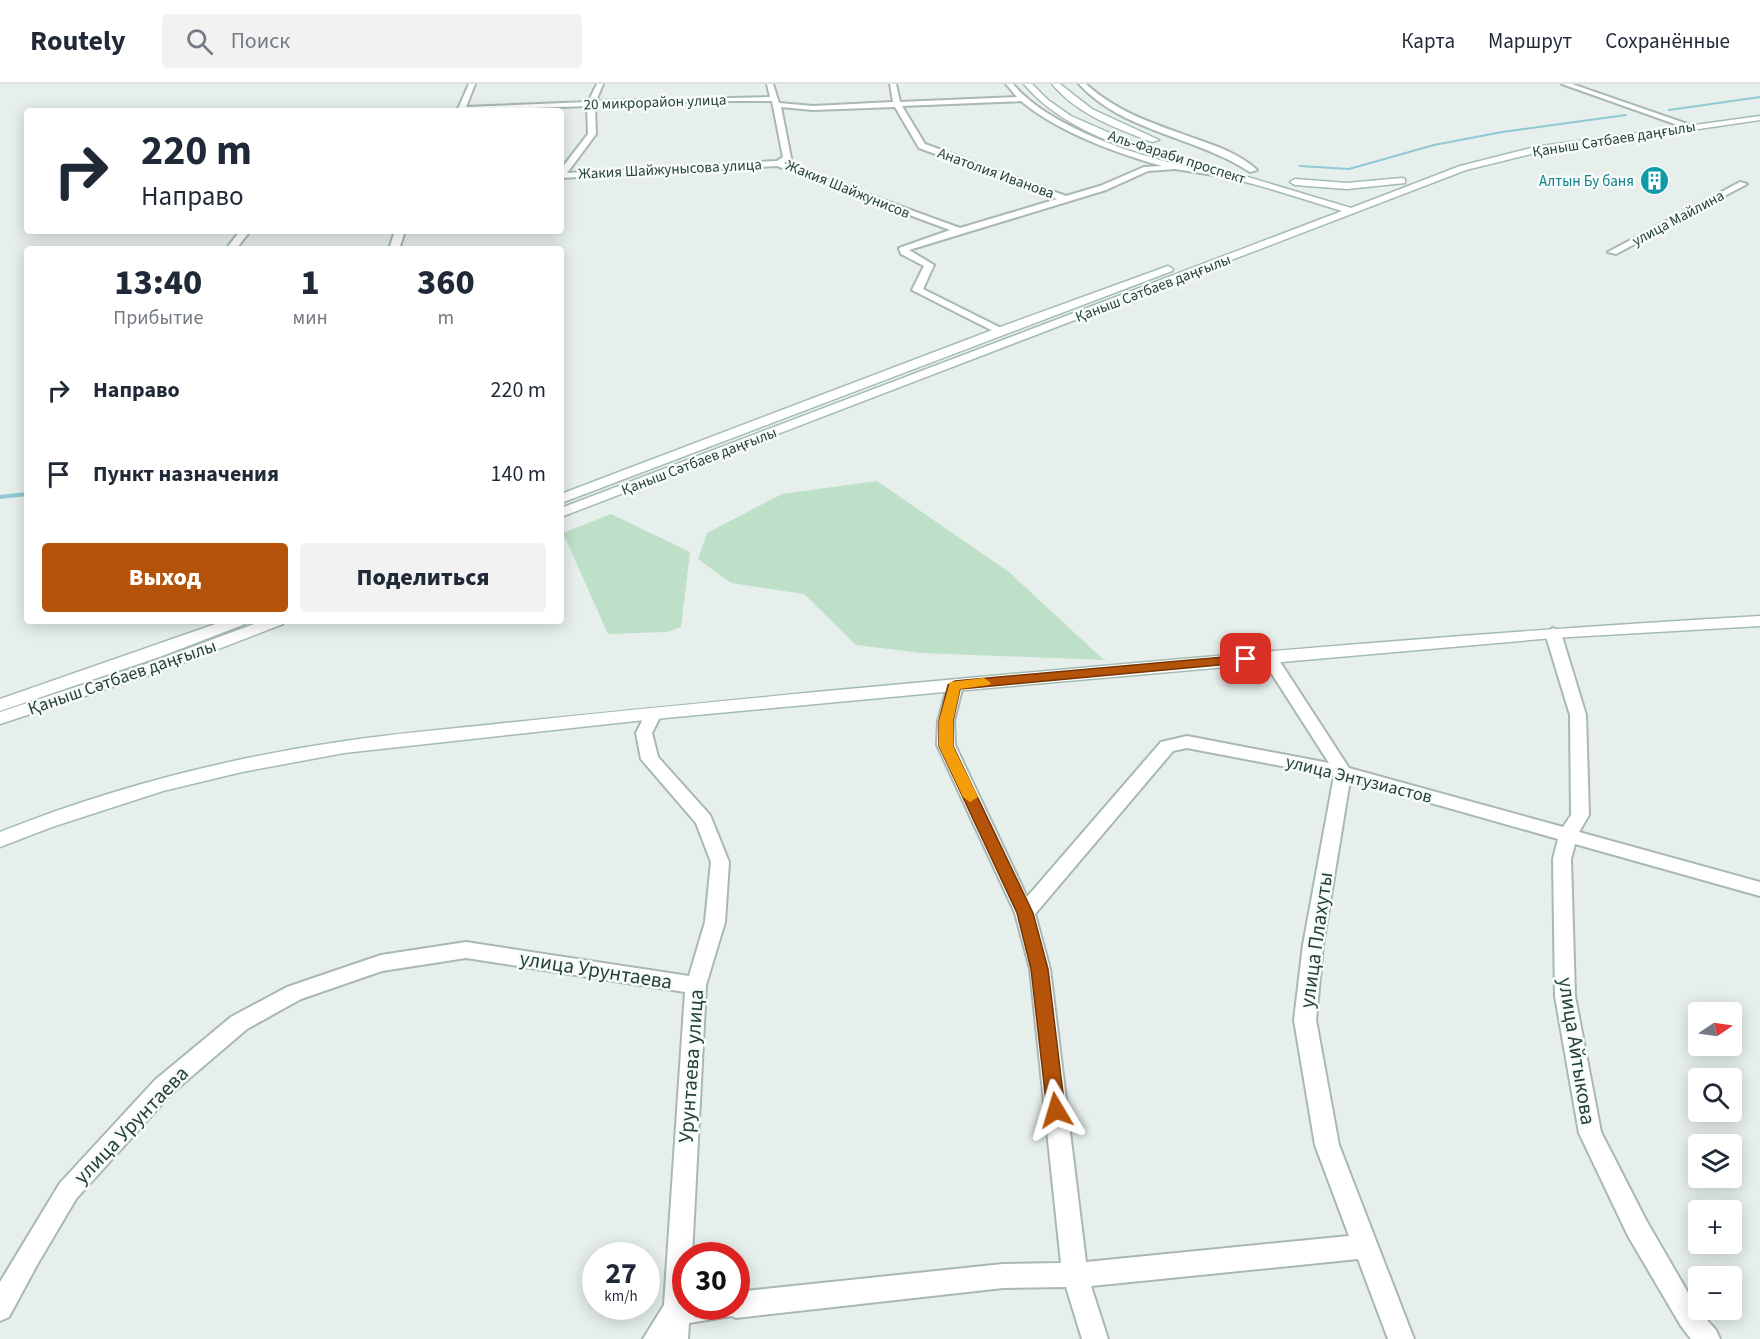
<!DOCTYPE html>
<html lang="ru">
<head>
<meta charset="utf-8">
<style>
	body { margin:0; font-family:"Source Sans 3",sans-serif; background:#f2f2f3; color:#1f2937; height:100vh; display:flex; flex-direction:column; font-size:22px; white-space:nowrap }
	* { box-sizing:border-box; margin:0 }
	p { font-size:20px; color:#747a83 }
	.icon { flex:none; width:33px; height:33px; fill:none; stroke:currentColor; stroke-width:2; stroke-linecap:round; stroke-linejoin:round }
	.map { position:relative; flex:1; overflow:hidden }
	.side { position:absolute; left:24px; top:162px; width:540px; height:378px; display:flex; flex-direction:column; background:#fff; border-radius:6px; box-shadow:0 3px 15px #0003 }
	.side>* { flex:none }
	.guide { position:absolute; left:24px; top:24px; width:540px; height:126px; border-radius:6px; box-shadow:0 3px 15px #0003; background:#fff; color:#1f2937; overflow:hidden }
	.needle { width:39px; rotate:77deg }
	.buttons { position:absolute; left:1688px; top:918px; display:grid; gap:12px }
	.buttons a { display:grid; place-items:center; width:54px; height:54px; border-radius:6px; background:#fff; box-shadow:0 3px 15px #0003; font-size:30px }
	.speed { position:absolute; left:582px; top:1158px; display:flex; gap:12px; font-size:30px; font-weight:700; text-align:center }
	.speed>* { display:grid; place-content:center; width:78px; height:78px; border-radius:50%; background:#fff; box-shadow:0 3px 15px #0003; line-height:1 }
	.speed small { font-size:15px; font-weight:400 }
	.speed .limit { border:9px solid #d22; background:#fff; color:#111 }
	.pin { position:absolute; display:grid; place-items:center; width:51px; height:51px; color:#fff; margin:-26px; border-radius:12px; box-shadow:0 3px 9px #0006 }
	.me { position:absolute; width:66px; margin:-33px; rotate:353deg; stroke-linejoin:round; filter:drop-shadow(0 0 4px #0008) }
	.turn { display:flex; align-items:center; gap:21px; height:126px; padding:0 18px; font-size:27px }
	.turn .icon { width:78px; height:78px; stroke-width:2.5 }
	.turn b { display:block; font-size:42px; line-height:51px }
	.eta { display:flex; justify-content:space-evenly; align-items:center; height:102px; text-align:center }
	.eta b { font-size:36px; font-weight:800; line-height:42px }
	.cta { display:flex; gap:12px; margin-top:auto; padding:12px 18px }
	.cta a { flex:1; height:69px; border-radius:6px; background:#b45309; color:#fff; font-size:24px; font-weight:800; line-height:69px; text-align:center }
	.cta a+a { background:#f2f2f3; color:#1f2937 }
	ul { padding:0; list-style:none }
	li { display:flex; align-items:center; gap:18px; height:84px; padding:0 18px }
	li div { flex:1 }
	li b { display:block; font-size:22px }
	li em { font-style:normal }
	header { display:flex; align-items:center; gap:36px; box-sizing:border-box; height:84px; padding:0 30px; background:#fff; border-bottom:2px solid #e0e1e3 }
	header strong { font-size:28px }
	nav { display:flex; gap:33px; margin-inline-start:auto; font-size:21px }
	.search { width:420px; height:54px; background:#f2f2f3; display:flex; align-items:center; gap:15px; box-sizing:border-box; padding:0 21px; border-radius:6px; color:#747a83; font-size:22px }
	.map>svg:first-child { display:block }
</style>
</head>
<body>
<header>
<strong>Routely</strong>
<div class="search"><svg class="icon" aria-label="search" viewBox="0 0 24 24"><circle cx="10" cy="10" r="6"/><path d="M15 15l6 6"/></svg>Поиск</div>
<nav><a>Карта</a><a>Маршрут</a><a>Сохранённые</a></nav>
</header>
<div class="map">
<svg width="1760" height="1255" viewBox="0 0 1760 1255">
	<rect width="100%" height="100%" fill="#e6efeb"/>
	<!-- green -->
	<g fill="#bfe0c8">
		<path d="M877 397 1009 488 1104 576 922 569 856 561 804 510 731 499 698 475 707 449 782 410Z"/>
		<path d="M611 430 690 468 681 543 667 548 608 550 563 449Z"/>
	</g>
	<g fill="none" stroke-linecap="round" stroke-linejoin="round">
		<!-- stream-far1 -->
		<g stroke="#8ec9d4" stroke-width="2">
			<path d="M1669 26 1760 13"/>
			<path d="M1300 82 1349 85 1434 61 1502 48 1626 31"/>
		</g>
		<!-- stream -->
		<path stroke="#8ec9d4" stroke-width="4" d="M0 413 27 410"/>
		<defs>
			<g id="street">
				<path d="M469 0H475L466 23 588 18 597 0H603L596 17 770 13 767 0H773L779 19 813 22 893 18 890 0H896L900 18 1017 13 1006 0H1013C1047 42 1138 73 1190 83 1204 86 1233 86 1244 93L1240 95 1175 85 1148 87 1106 106 909 166 934 181 923 205 1003 245 1004 247 999 250 912 206 924 182 901 170 899 164 950 146 777 82 561 94V85L588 50 587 22 457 27ZM709 17H772L783 73 777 77 567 89 596 50 595 22ZM1021 17C1058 48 1116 69 1162 82L1144 83 1100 102 1066 112 925 60 902 22ZM781 23 813 26 895 23 919 64 1057 115 960 144 787 81 784 79 791 74Z"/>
				<path d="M1079 0H1086C1119 30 1158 41 1199 56 1219 63 1241 71 1257 86L1250 88C1197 53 1121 47 1079 0Z"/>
				<path d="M1562 0H1572L1696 43 1689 45Z"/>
				<path d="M1740 98 1747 100 1616 170 1608 168Z"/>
				<path d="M240 147H250L236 165H226Z"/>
				<path d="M395 147H405L399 165H389Z"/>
				<path d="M1553 544 1561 549 1586 631 1589 731 1579 748 1760 798V812L1575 760 1571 775 1575 912 1601 1048 1646 1136 1698 1226 1716 1246 1720 1255H1691L1681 1242 1628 1152 1579 1049 1555 912 1553 775 1558 755 1350 696 1323 861 1316 936 1339 1061 1414 1255H1388L1358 1175 1091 1202 1108 1255H1082L1066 1203 1003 1204 736 1234 732 1232 689 1239 688 1255H643L664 1221 685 908 466 874 382 887 301 915 247 945 171 1010 76 1115 37 1181 9 1233 0 1237V1198L60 1099 155 996 231 933 287 903 381 871 466 858 689 892 705 838 711 778 696 739 641 675 636 649 648 625H660L662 629 652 649 658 673 710 731 729 778 725 838 706 901 692 1172H686V1222H736V1208L1003 1180 1061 1179 1030 885 1015 829 937 661 938 637 949 597H961L963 601 954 637 955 661 1027 813 1161 658 1187 652 1329 679 1261 573 1269 568 1275 570 1349 684 1563 743 1571 731 1570 631 1545 549ZM1187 664 1334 692 1303 861 1294 936 1315 1061 1349 1152 1086 1178 1050 885 1035 830 1173 667Z"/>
			</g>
			<g id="secondary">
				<path d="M1024 0H1032L1048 16 1071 32 1128 57 1351 124 1460 82 1535 63 1760 32V36L1535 69 1466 86 561 433V424L1342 127C1311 118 1280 107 1249 99 1176 78 1075 61 1024 0Z"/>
				<path d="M1052 0H1060L1092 25 1159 56 1152 58C1116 44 1078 31 1052 0Z"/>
				<path d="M1402 94 1405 95V99L1347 105 1295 101 1290 98 1295 95 1347 99Z"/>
				<path d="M1168 182 1173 185 1172 187 561 419V410L995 245Z"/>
				<path d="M1760 532V542L1553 554 955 607 654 635 344 669 242 688 163 707 52 743 0 763V748C110 704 227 674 345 657 398 649 451 645 505 639 608 628 712 618 816 608 1130 579 1445 550 1760 532Z"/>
				<path d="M224 537H247L245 540 162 572 0 627V615Z"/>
				<path d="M262 537H285L283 540 164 586 0 640V628L152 578Z"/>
			</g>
		</defs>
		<!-- street casing -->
		<use href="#street" stroke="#a8b8b2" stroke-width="4"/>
		<!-- secondary casing -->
		<use href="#secondary" stroke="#a4bbb3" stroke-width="3"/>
		<!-- street -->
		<use href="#street" fill="#fff" fill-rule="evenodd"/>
		<!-- secondary -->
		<use href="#secondary" fill="#fff" fill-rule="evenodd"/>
	</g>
	<!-- route -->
	<path fill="#b45309" stroke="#753606" stroke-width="1.5" d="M1246 571 1253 575 1251 578 960 605 953 637V662L1033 829 1048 885 1065 1026 1063 1032 1056 1034 1050 1032 1047 1026 1031 885 1017 829 939 662V637L948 601 955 597Z"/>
	<!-- slow -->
	<path fill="#f59e0b" d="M984 594 991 599 989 601 960 605 953 637V662L978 713 970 718 963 713 939 662V637L950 598Z"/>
	<!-- icons -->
	<defs>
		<symbol id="building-disc" viewBox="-11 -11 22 22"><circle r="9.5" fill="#0f9aa8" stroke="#f7fbf9"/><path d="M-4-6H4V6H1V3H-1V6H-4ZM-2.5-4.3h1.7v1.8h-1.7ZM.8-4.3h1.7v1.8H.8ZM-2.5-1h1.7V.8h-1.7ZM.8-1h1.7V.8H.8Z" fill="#fff"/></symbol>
	</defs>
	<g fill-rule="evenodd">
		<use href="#building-disc" x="1638" y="80" width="33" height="33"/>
	</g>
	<g text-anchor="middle" stroke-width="5" stroke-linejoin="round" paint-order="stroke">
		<!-- far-street labels -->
		<g font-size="15" fill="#24423a" stroke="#f7fbf9">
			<text transform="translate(655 18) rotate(-2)" y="5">20 микрорайон улица</text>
			<text transform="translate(1614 55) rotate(-9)" y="5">Қаныш Сәтбаев даңғылы</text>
			<text transform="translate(1177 73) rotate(18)" y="5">Аль-Фараби проспект</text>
			<text transform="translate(670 85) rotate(-3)" y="5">Жакия Шайжунысова улица</text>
			<text transform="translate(996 89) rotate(20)" y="5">Анатолия Иванова</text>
			<text transform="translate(848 105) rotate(22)" y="5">Жакия Шайжунисов</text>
			<text transform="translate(1678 134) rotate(-28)" y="5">улица Майлина</text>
			<text transform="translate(1153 204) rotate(-21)" y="5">Қаныш Сәтбаев даңғылы</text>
			<text transform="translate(699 377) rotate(-21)" y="5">Қаныш Сәтбаев даңғылы</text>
		</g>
		<!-- far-culture labels -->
		<g font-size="15" fill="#0d838f" stroke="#f7fbf9" text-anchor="end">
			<text x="1634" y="102">Алтын Бу баня</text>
		</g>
		<!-- street labels -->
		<g font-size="18" fill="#24423a" stroke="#f7fbf9">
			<text transform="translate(122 593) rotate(-19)" y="6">Қаныш Сәтбаев даңғылы</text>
			<text transform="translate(1359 695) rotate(14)" y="6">улица Энтузиастов</text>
		</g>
		<!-- near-street labels -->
		<g font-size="21" fill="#24423a" stroke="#f7fbf9">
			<text transform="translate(1316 856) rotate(-82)" y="7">улица Плахуты</text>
			<text transform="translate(596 886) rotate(9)" y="7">улица Урунтаева</text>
			<text transform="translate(1577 967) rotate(81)" y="7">улица Айтыкова</text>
			<text transform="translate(691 982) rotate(-86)" y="7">Урунтаева улица</text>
			<text transform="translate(131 1041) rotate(-46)" y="7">улица Урунтаева</text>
		</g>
	</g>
</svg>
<div class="buttons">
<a><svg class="needle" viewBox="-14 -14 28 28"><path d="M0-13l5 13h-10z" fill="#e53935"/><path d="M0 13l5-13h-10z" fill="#747a83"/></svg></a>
<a><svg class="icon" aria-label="search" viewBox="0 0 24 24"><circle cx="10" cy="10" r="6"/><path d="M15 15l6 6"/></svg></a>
<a><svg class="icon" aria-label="layers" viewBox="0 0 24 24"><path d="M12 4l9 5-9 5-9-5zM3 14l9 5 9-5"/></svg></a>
<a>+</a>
<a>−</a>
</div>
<div class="speed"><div>27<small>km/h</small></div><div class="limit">30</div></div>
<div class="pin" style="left:1246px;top:575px;background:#d93025"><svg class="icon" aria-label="arrive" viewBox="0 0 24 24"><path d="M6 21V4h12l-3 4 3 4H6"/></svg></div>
<svg class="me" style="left:1056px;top:1026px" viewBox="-20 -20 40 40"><path d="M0-17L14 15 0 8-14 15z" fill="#b45309" stroke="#fff" stroke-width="4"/></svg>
<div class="guide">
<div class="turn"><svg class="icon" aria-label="right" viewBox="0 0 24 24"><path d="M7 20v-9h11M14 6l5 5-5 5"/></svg><div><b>220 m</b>Направо</div></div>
</div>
<section class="side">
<div class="eta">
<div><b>13:40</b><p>Прибытие</p></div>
<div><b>1</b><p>мин</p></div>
<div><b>360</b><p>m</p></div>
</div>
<ul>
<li><svg class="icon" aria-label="right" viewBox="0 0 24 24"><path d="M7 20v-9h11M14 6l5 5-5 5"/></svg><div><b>Направо</b></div><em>220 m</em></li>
<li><svg class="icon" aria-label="arrive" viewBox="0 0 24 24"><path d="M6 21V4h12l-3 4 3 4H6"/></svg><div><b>Пункт назначения</b></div><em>140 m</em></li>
</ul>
<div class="cta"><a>Выход</a><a>Поделиться</a></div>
</section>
</div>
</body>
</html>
